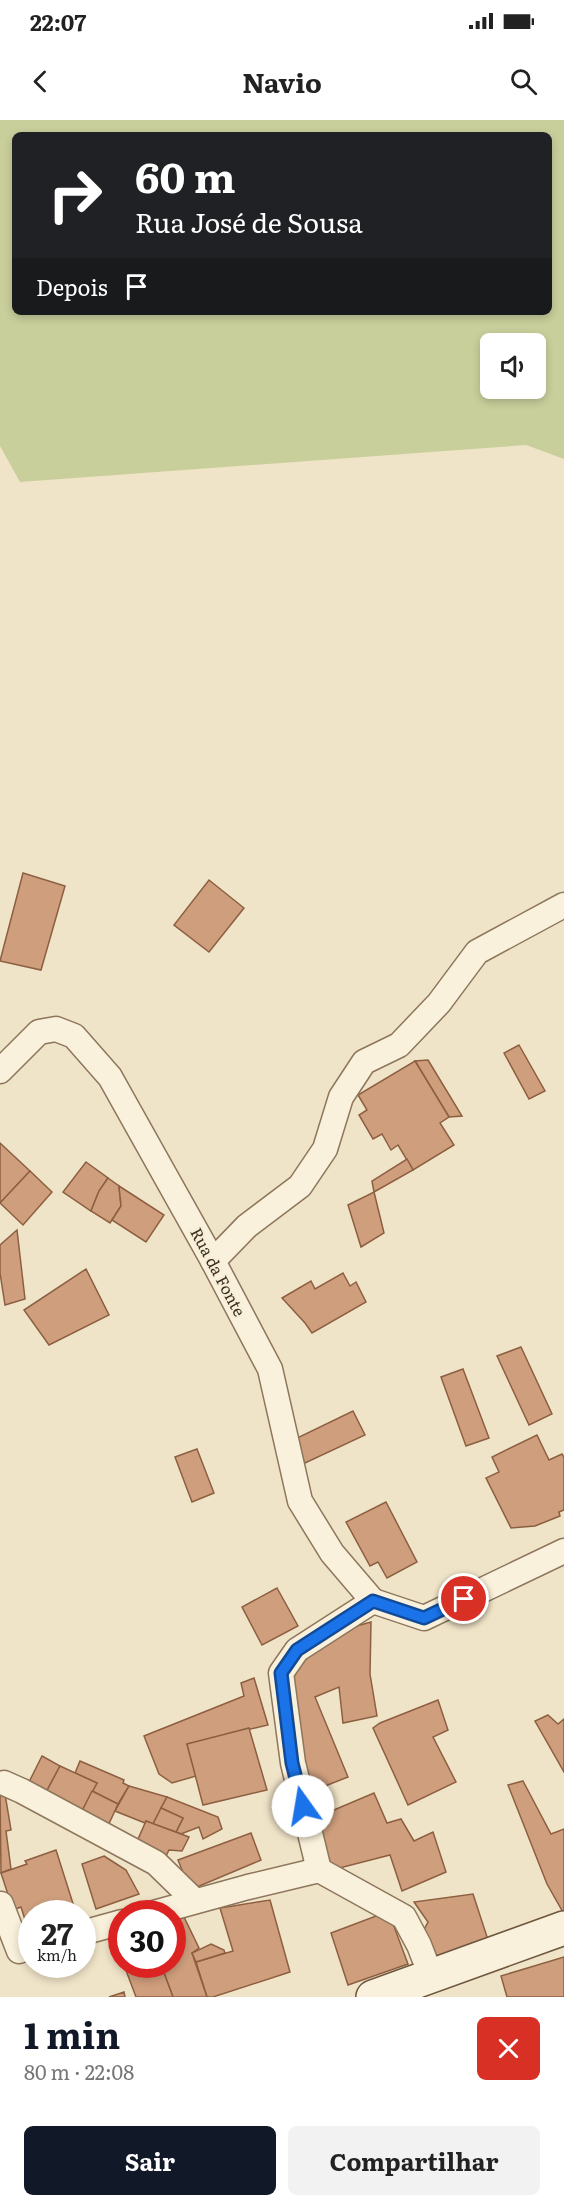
<!DOCTYPE html>
<html lang="pt">
<head>
<meta charset="utf-8">
<style>
	body { margin:0; font-family:Literata,serif; background:#f2f2f2; color:#222; height:100vh; display:flex; flex-direction:column; font-size:22px; white-space:nowrap }
	* { box-sizing:border-box; margin:0 }
	p { font-size:20px; color:#767676 }
	.icon { flex:none; width:33px; height:33px; fill:none; stroke:currentColor; stroke-width:2; stroke-linecap:round; stroke-linejoin:round }
	.map { position:relative; height:1877px; overflow:hidden }
	.sheet { display:flex; flex-direction:column; background:#fff; flex:1 }
	.sheet>* { flex:none }
	.guide { position:absolute; left:12px; top:12px; width:540px; height:183px; border-radius:9px; box-shadow:0 3px 9px #0003; background:#202124; color:#fff; overflow:hidden }
	.controls { position:absolute; left:480px; top:213px; display:grid; gap:12px }
	.controls a { display:grid; place-items:center; width:66px; height:66px; border-radius:9px; background:#fff; box-shadow:0 3px 9px #0003; font-size:30px }
	.speed { position:absolute; left:18px; top:1780px; display:flex; gap:12px; font-size:30px; font-weight:700; text-align:center }
	.speed>* { display:grid; place-content:center; width:78px; height:78px; border-radius:50%; background:#fff; box-shadow:0 3px 9px #0003; line-height:1 }
	.speed small { font-size:15px; font-weight:400 }
	.speed .limit { border:9px solid #d22; background:#fff; color:#111 }
	.pin { position:absolute; display:grid; place-items:center; width:51px; height:51px; color:#fff; margin:-26px; border:3px solid #fff; border-radius:50%; box-shadow:0 2px 6px #0007 }
	.me { position:absolute; width:66px; margin:-33px; rotate:347deg; stroke-linejoin:round; filter:drop-shadow(0 0 4px #0008) }
	.turn { display:flex; align-items:center; gap:21px; height:126px; padding:0 24px; font-size:27px }
	.turn .icon { width:78px; height:78px; stroke-width:2.5 }
	.turn b { display:block; font-size:42px; line-height:51px }
	.then { display:flex; align-items:center; height:57px; padding:0 24px; background:#0003; gap:12px; font-size:22px }
	.round { display:grid; place-items:center; flex:none; width:63px; height:63px; border-radius:9px; background:#f2f2f2 }
	.summary { display:flex; align-items:center; justify-content:space-between; height:102px; padding:0 24px }
	h1 { font-size:36px; font-weight:700; line-height:45px; color:#111827 }
	.primary-button { display:flex; gap:12px; margin-top:auto; padding:12px 24px }
	.primary-button a { flex:1; height:69px; border-radius:9px; background:#111827; color:#fff; font-size:24px; font-weight:700; line-height:69px; text-align:center }
	.primary-button a+a { background:#f2f2f2; color:#222 }
	.status { display:flex; justify-content:space-between; align-items:center; height:42px; padding:0 30px; background:#fff; direction:ltr }
	.status svg { height:16px; fill:currentColor }
	header { display:flex; justify-content:space-between; align-items:center; height:78px; padding:0 24px; background:#fff; font-size:27px; font-weight:700 }
	.map>svg:first-child { display:block }
</style>
</head>
<body>
<div class="status"><b>22:07</b><svg viewBox="0 0 49 12"><path d="M0 12V9h3v3zM5 12V6h3v6zM10 12V3h3v9zM15 12V0h3v12zM26 1h20v11H26zM47 4h2v5h-2z"/></svg></div>
<header><svg class="icon" aria-label="back" viewBox="0 0 24 24"><path d="M15 5l-7 7 7 7"/></svg>Navio<svg class="icon" aria-label="search" viewBox="0 0 24 24"><circle cx="10" cy="10" r="6"/><path d="M15 15l6 6"/></svg></header>
<div class="map">
<svg width="564" height="1877" viewBox="0 0 564 1877">
	<rect width="100%" height="100%" fill="#f0e4c8"/>
	<!-- green -->
	<path fill="#c9cf9b" fill-rule="evenodd" d="M0 0H564V339L526 325 20 362 0 326ZM15 15H549V192H15ZM490 224H536V268H490Z"/>
	<!-- building -->
	<g fill="#cf9f7d" stroke="#8d5f41" stroke-width="1.5">
		<path d="M23 753 65 766 41 850 0 841Z"/>
		<path d="M209 760 244 788 209 832 174 805Z"/>
		<path d="M519 925 545 971 529 979 504 933Z"/>
		<path d="M428 940 462 996 449 997 415 941Z"/>
		<path d="M415 941 449 997 440 1003 454 1025 413 1050 398 1025 391 1030 382 1014 373 1019 359 995 367 990 358 975Z"/>
		<path d="M0 1023 30 1051 0 1083Z"/>
		<path d="M407 1039 413 1050 374 1072 372 1061Z"/>
		<path d="M86 1042 108 1058 99 1071 91 1091 63 1072Z"/>
		<path d="M30 1051 52 1072 23 1105 0 1083Z"/>
		<path d="M108 1058 119 1066 121 1086 110 1103 91 1091 99 1071Z"/>
		<path d="M119 1066 164 1095 146 1122 112 1100 121 1086Z"/>
		<path d="M374 1072 384 1113 361 1127 348 1085Z"/>
		<path d="M17 1110 25 1179 5 1185 0 1153V1125Z"/>
		<path d="M86 1149 109 1195 49 1225 24 1190Z"/>
		<path d="M343 1153 350 1166 356 1162 366 1182 312 1213 305 1203 282 1178 311 1161 315 1169Z"/>
		<path d="M521 1227 552 1294 529 1305 497 1236Z"/>
		<path d="M463 1249 489 1318 466 1326 441 1257Z"/>
		<path d="M353 1291 365 1315 305 1343 293 1320Z"/>
		<path d="M537 1315 549 1340 562 1334 564 1337V1390L559 1392 560 1396 535 1406 511 1408 486 1358 499 1352 492 1337Z"/>
		<path d="M197 1329 214 1373 192 1382 175 1337Z"/>
		<path d="M386 1382 417 1442 387 1458 378 1442 370 1446 346 1402Z"/>
		<path d="M277 1468 298 1506 262 1525 242 1487Z"/>
		<path d="M371 1502 370 1554 377 1596 343 1603 339 1567 315 1577 348 1657 315 1670 297 1626 293 1561 300 1537 335 1512Z"/>
		<path d="M254 1558 268 1605 187 1624 196 1656 172 1663 159 1654 144 1616 244 1576 241 1563Z"/>
		<path d="M438 1580 448 1610 433 1617 456 1662 408 1685 373 1608 380 1603Z"/>
		<path d="M548 1595 558 1604 564 1599V1652L535 1601Z"/>
		<path d="M249 1608 267 1670 203 1685 187 1624Z"/>
		<path d="M42 1636 60 1646 43 1678 25 1670Z"/>
		<path d="M80 1641 124 1660 123 1663 129 1666 118 1684 92 1671 97 1663 75 1653Z"/>
		<path d="M60 1646 97 1663 80 1695 43 1678Z"/>
		<path d="M523 1661 551 1714 564 1709V1794L547 1764 508 1665Z"/>
		<path d="M129 1666 167 1677 153 1704 146 1701 145 1703 115 1691Z"/>
		<path d="M92 1671 118 1684 107 1708 80 1695Z"/>
		<path d="M374 1673 387 1703 401 1699 414 1721 433 1712 446 1752 402 1771 390 1735 332 1750 323 1738 315 1698Z"/>
		<path d="M0 1674H5L11 1710 6 1711 11 1749 1 1753Z"/>
		<path d="M167 1677 218 1697 222 1709 203 1719 199 1707 181 1714 176 1712 183 1698 161 1688Z"/>
		<path d="M161 1688 183 1698 176 1712 153 1704Z"/>
		<path d="M146 1701 189 1717 182 1731 169 1730 164 1740 135 1726Z"/>
		<path d="M251 1713 261 1740 190 1770 178 1740Z"/>
		<path d="M56 1730 76 1793 32 1794V1808L28 1809 21 1787 13 1790 1 1753 27 1744 25 1741Z"/>
		<path d="M104 1736 126 1750 139 1774 96 1789 82 1744Z"/>
		<path d="M473 1774 490 1826 442 1843 421 1815 428 1802 414 1782Z"/>
		<path d="M270 1780 290 1852 213 1877H207L196 1842 233 1831 220 1788Z"/>
		<path d="M376 1796 392 1801 408 1844 348 1865 331 1813Z"/>
		<path d="M184 1797 199 1828 192 1833 207 1877H173L161 1845H172V1800Z"/>
		<path d="M122 1815V1838L118 1829 119 1816Z"/>
		<path d="M211 1824 224 1830 225 1833 196 1842 192 1833Z"/>
		<path d="M564 1837V1877H507L501 1856Z"/>
		<path d="M124 1845H161L173 1877H136Z"/>
		<path d="M124 1872 125 1877H109Z"/>
	</g>
	<g fill="none" stroke-linecap="round" stroke-linejoin="round">
		<defs>
			<g id="minor">
				<path d="M0 951 39 912 56 909 74 916 110 957 213 1141 270 1249 300 1381 332 1433 373 1481"/>
				<path d="M213 1141 247 1106 300 1066 325 1029 341 977 364 942 399 925 439 883 477 832 564 785"/>
				<path d="M4 1663 22 1671 156 1743 195 1781"/>
				<path d="M319 1750 293 1643 281 1553 297 1530 373 1481 424 1498 564 1431"/>
				<path d="M1 1784 19 1831"/>
				<path d="M150 1794 248 1767 319 1750 404 1797 419 1825 431 1856"/>
				<path d="M82 1813 122 1802"/>
			</g>
			<path id="secondary" d="M373 1877 564 1808"/>
		</defs>
		<!-- minor casing -->
		<use href="#minor" stroke="#8d765c" stroke-width="27"/>
		<!-- secondary casing -->
		<use href="#secondary" stroke="#6f573f" stroke-width="36"/>
		<!-- minor -->
		<use href="#minor" stroke="#faf1dc" stroke-width="24"/>
		<!-- secondary -->
		<use href="#secondary" stroke="#faf1dc" stroke-width="33"/>
	</g>
	<g fill="none" stroke-linecap="round" stroke-linejoin="round">
		<defs>
			<path id="route" d="M303 1686 292 1643 281 1553 297 1530 373 1481 424 1498 464 1479"/>
		</defs>
		<!-- route casing -->
		<use href="#route" stroke="#114b97" stroke-width="15"/>
		<!-- route -->
		<use href="#route" stroke="#1a73e8" stroke-width="10"/>
	</g>
	<g text-anchor="middle" stroke-width="4.5" stroke-linejoin="round" paint-order="stroke">
		<!-- street labels -->
		<g font-size="16" fill="#3d2e20" stroke="#f7eed8">
			<text transform="translate(218 1152) rotate(62)" y="6">Rua da Fonte</text>
		</g>
	</g>
</svg>
<div class="controls">
<a><svg class="icon" aria-label="sound" viewBox="0 0 24 24"><path d="M4 9h4l5-4v14l-5-4H4zM17 9q2 3 0 6"/></svg></a>
</div>
<div class="speed"><div>27<small>km/h</small></div><div class="limit">30</div></div>
<div class="pin" style="left:464px;top:1479px;background:#d93025"><svg class="icon" aria-label="arrive" viewBox="0 0 24 24"><path d="M6 21V4h12l-3 4 3 4H6"/></svg></div>
<svg class="me" style="left:303px;top:1686px" viewBox="-20 -20 40 40"><circle r="19" fill="#fff"/><path d="M0-13L10 11 0 6-10 11z" fill="#1a73e8"/></svg>
<div class="guide">
<div class="turn"><svg class="icon" aria-label="right" viewBox="0 0 24 24"><path d="M7 20v-9h11M14 6l5 5-5 5"/></svg><div><b>60 m</b>Rua José de Sousa</div></div>
<div class="then">Depois<svg class="icon" aria-label="arrive" viewBox="0 0 24 24"><path d="M6 21V4h12l-3 4 3 4H6"/></svg></div>
</div>
</div>
<section class="sheet">
<div class="summary"><div><h1>1 min</h1><p>80 m · 22:08</p></div><a class="round" style="background:#d93025;color:#fff"><svg class="icon" aria-label="close" viewBox="0 0 24 24"><path d="M6 6l12 12M18 6L6 18"/></svg></a></div>
<div class="primary-button"><a>Sair</a><a>Compartilhar</a></div>
</section>
</body>
</html>
